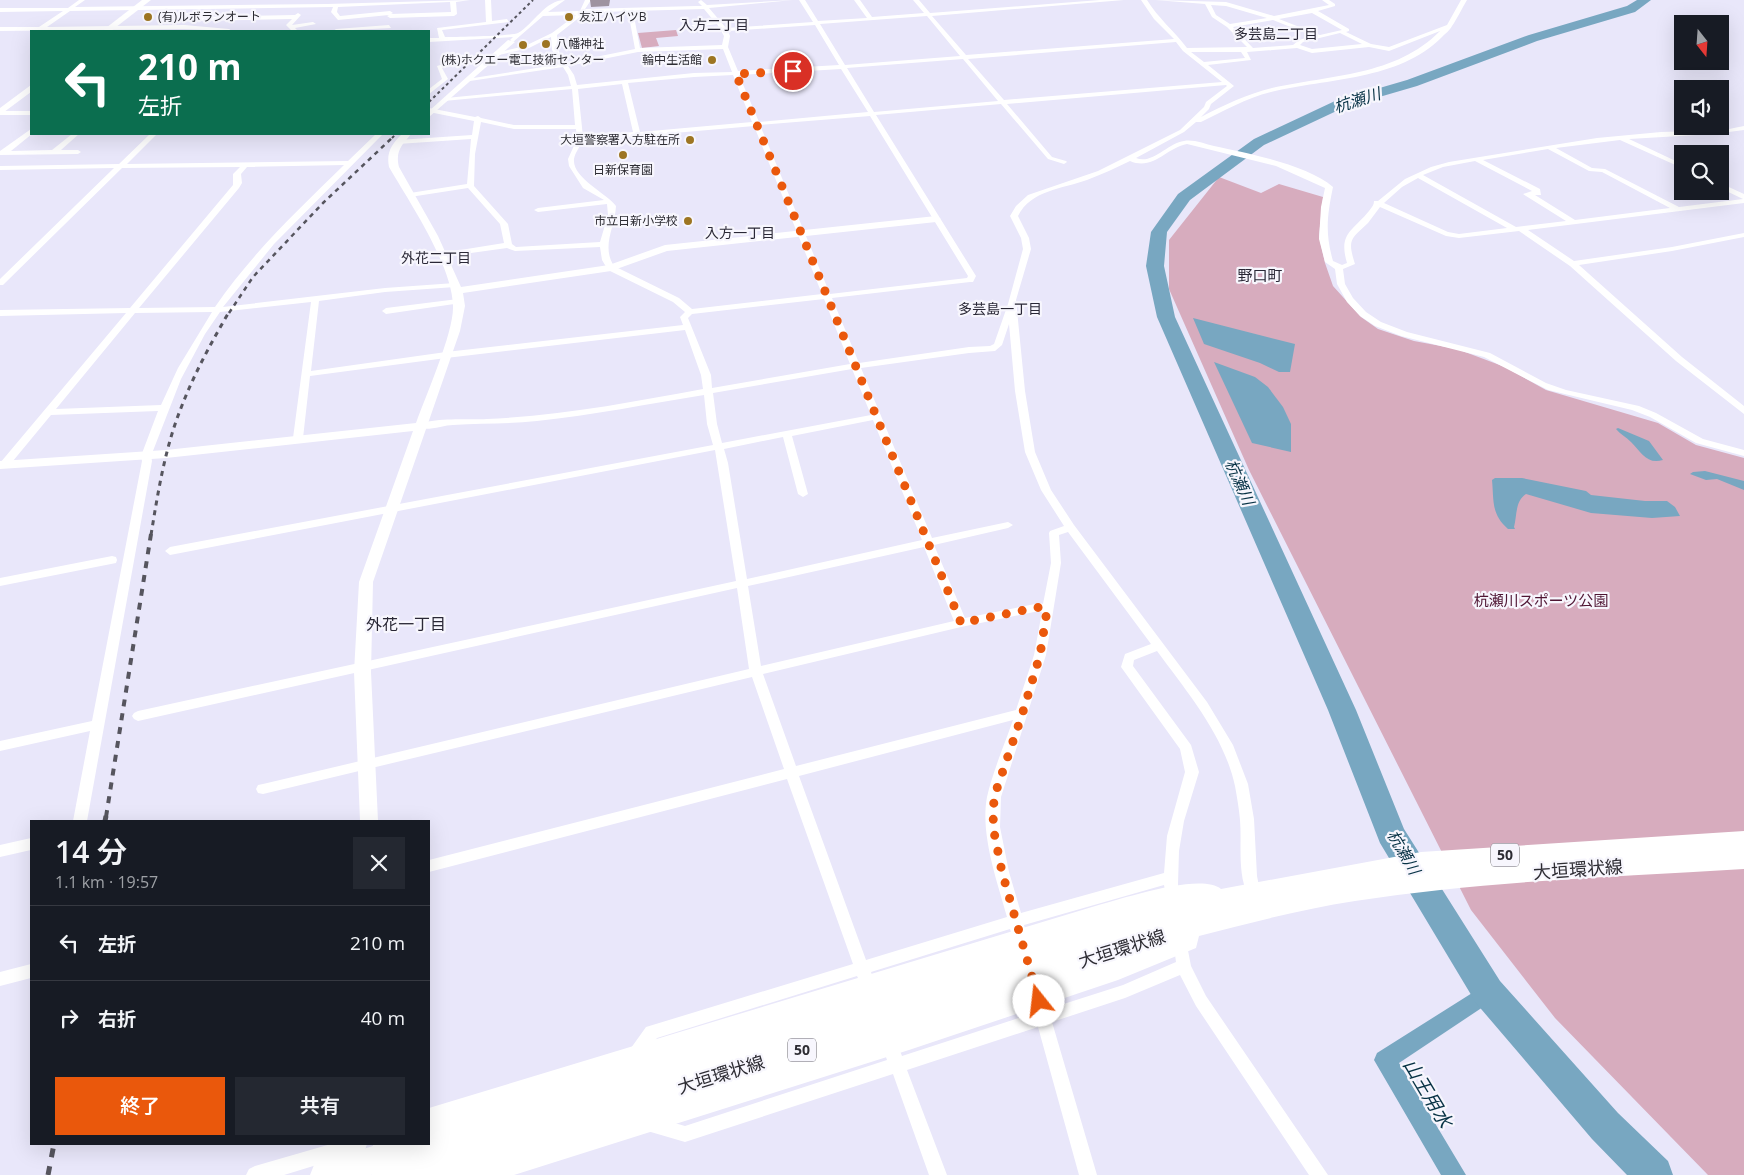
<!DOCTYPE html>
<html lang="ja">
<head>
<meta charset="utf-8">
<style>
	body { margin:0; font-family:"Open Sans","Noto Sans JP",sans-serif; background:#242831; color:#f1f3f6; height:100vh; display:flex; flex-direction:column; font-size:19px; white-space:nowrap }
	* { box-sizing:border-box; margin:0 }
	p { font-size:16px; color:#9ea1a6 }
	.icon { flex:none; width:28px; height:28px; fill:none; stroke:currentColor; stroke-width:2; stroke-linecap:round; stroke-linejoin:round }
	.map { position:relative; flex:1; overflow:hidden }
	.panel { position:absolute; left:30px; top:820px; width:400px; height:325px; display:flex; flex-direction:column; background:#171b24; border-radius:0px; box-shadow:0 5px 20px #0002 }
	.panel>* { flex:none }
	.banner { position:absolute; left:30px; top:30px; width:400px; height:105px; border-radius:0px; box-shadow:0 5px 20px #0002; background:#0b6e4f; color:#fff; overflow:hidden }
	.needle { width:32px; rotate:163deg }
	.buttons { position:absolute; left:1674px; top:15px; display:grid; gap:10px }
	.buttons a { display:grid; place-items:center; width:55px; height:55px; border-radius:0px; background:#171b24; box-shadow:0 5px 20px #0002; font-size:25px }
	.pin { position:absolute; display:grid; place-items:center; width:42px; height:42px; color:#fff; margin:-21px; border:2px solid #fff; border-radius:50%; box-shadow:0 1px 5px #0007 }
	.me { position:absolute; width:55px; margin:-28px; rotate:344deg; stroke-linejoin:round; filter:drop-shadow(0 0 4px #0008) }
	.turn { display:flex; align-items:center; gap:18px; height:105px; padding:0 25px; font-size:22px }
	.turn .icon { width:65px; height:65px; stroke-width:2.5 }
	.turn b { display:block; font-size:35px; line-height:42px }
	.round { display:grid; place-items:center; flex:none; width:52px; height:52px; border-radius:0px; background:#242831 }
	.head { display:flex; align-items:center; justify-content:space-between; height:85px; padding:0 25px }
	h1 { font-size:30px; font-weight:600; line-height:38px }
	.primary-button { display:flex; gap:10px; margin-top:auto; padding:10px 25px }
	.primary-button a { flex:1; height:58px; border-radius:0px; background:#ea580c; color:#fff; font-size:20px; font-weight:600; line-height:58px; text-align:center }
	.primary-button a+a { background:#242831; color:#f1f3f6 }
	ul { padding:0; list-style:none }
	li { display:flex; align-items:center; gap:15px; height:75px; padding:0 25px; border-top:1px solid #363941 }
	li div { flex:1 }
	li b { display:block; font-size:19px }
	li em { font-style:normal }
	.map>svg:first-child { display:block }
</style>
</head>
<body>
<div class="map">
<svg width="1744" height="1175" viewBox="0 0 1744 1175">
	<rect width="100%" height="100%" fill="#e9e7fa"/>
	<!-- green -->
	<g fill="#d7acbe">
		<path d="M676 30 678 36 656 38 659 46 642 48 638 33Z"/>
		<path d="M1219 177 1261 193 1279 184 1323 197 1319 236 1325 263 1333 286 1361 317 1378 329 1414 341 1457 349 1505 367 1546 390 1658 423 1696 445 1744 458V1175H1708L1555 1018 1471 910 1249 470 1169 289V240Z"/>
	</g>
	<!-- water -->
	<g fill="#78a7c1">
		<path d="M1193 318 1295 344 1290 372H1279L1260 363 1204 344Z"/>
		<path d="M1214 362 1255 377 1268 387 1283 407 1291 424V452L1252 443Z"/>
		<path d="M1618 428 1649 441 1663 460C1647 465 1641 452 1631 442 1626 437 1620 434 1616 429Z"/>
		<path d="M1705 471 1744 481V490L1717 479 1706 480 1690 474 1693 472Z"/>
		<path d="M1495 478H1522L1586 491 1591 495 1645 501H1667L1675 507 1680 516 1652 518 1591 513 1526 494C1515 501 1517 516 1514 527L1515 529H1508C1491 514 1494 501 1492 480Z"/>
	</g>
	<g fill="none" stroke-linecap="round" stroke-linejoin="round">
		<!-- canal -->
		<path fill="#78a7c1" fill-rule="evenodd" d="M1488 983 1495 985 1498 992 1495 999 1399 1063 1466 1175H1441L1374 1060 1377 1053Z"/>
		<!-- river -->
		<path fill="#78a7c1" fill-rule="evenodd" d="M1637 0H1651L1635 12 1537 41 1417 86 1345 107 1264 145 1190 200 1167 232 1164 266 1175 317 1356 710 1404 829 1500 981 1618 1113 1668 1161 1673 1175H1627L1592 1139 1476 1003 1380 843 1328 710 1157 317 1146 266 1151 232 1178 194 1254 139 1335 101 1407 80 1529 35 1627 6Z"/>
		<!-- minor -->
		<g fill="#fff" fill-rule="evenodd">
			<path d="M79 0H85L75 7 327 4 470 0 456 2 457 14 454 16 390 18 387 16 389 15 338 20 331 12 333 7 70 11 47 27 184 25 229 29 232 31 184 29 0 31V27H39L63 11 0 12V8H68ZM450 2 451 12 391 14 393 13 390 11 340 16 337 12 338 7Z"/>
			<path d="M485 0H491L492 21 507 19 509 22 442 30 445 37C456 37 512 36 518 33 534 24 545 0 565 0L548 12 580 11 585 0H591L585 9 696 6H702L698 2 701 0 707 5 793 0 709 8 726 28 813 22 799 0H805L818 21 867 18 854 0H860L872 17 924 13 913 0H919L930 13 1100 0H1124L932 16 966 55 1174 39 1154 19 1141 0H1147C1158 18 1174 31 1187 48L1247 47 1227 27 1212 17 1205 4 1155 0 1226 2 1274 16 1329 5 1322 0H1329L1335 4V6L1318 11 1349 29V31L1346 32 1371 44 1389 47 1447 25 1461 0H1467C1462 8 1457 19 1452 26 1450 30 1445 34 1442 37 1398 81 1328 78 1271 92 1246 98 1224 111 1201 122H1196L1184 132 1136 158C1152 165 1168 143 1184 141 1193 139 1205 144 1214 146 1247 153 1308 165 1333 187 1327 216 1325 233 1333 261L1342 265 1347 263C1338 233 1353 231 1369 211 1372 207 1374 205 1374 201H1378L1405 179 1431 167 1449 162 1597 138 1661 132 1724 130 1744 126V130L1714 134 1629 139 1682 164V168L1620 140 1556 148 1592 168 1605 169 1679 207 1743 199 1720 188V183L1744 194V203L1528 230 1574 261 1672 247 1744 233V237L1672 251 1579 265 1682 357 1744 406V414L1676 361 1570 266 1519 231 1459 238 1446 236 1380 207C1376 212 1372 218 1368 223 1351 239 1347 239 1355 264L1343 269 1345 284 1353 298 1366 312 1381 322 1407 332 1490 353 1546 383 1566 390 1639 406 1656 413 1703 439 1744 450V456L1696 443 1650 417 1632 410 1548 390 1484 357 1401 336 1375 326 1360 316 1347 302 1337 284 1335 269 1325 262 1319 239 1321 207 1325 188 1276 166 1187 144C1166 148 1153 171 1130 161 1116 168 1102 174 1087 180 1062 189 1031 190 1018 216L1029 238 1031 249 1016 300 1025 391 1035 452 1051 490 1074 525 1207 702 1233 745 1248 784 1254 819 1257 876 1260 891 1258 895 1253 897 1248 895C1237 873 1242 843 1240 820 1239 809 1237 797 1235 786 1224 735 1187 692 1157 651L1134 660 1133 666 1191 745 1199 772 1184 821 1179 851 1178 884 1180 902 1178 906 1173 908 1168 906 1164 885 1024 925 1029 944 1027 949 1022 951 1017 949 1010 929 871 972 872 975 869 980 864 982 859 980 857 976 657 1038 640 1060 634 1063 628 1060 626 1055 646 1027 853 964 787 779 429 872V860L784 769 752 677 263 794 258 793 256 789 258 785 263 784 749 669 737 588 138 721 134 719 132 716 134 713 138 711 736 581 715 450 170 555 165 551 170 547 713 445 707 424 704 395C648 404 593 415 537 421 509 424 481 423 453 425 443 425 424 433 416 426 427 417 472 420 487 419 560 416 632 402 703 389L701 375 685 330 446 358 310 376 303 438 298 441 293 438 311 302 220 312 205 334 181 379 151 456 152 461 87 821H73L90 731 0 751V741L92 721 142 461 141 456 158 411 51 415 8 467H0V463L126 313 0 316V310L130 308 233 185V174L240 167 122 168 3 285H0V279L114 168 0 170V166L119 164 150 134H157L127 164 348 161 376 134H383L274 244 223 307 385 288 455 283 459 285 455 287 385 292 319 301 311 371 446 352 683 325 680 317 685 312 673 302 608 270 602 260 600 247 515 251 507 248 442 257 438 255 442 253 504 243 500 224 468 188 410 197 406 195 410 193 467 184 471 139 398 144 395 142 398 140 472 135 474 121 429 112V108L475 117 478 116 481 118 514 125H575L572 89 444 101 443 100 446 98 571 86 568 75 563 67 470 81 467 79 561 64 552 50 551 37 529 48 499 55 496 53 525 46 552 33 576 15 543 16 513 42 510 40 513 37 429 42V38H439L437 28 486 22ZM1211 5 1226 6 1267 18 1230 24 1216 15ZM704 9 714 21 691 25 694 27 717 24 724 36 722 45 640 48 633 11ZM628 11 635 49 566 63 558 50 557 35 585 13ZM1312 13 1342 30 1320 35 1279 19ZM927 16 960 56 845 65 820 24ZM1273 20 1313 36 1299 40 1293 45 1253 48 1233 27ZM815 25 839 65 738 71 728 47 730 36 728 31ZM1440 31C1396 76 1330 75 1272 88 1247 94 1224 105 1201 117L1209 109 1211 104 1234 86 1208 65 1251 60 1247 52 1297 48 1312 53 1369 47 1389 51ZM1340 33 1362 44 1312 49 1300 45 1303 42ZM1176 42 1183 51 1222 82 1004 100 968 59ZM723 49 732 72 694 73 577 85 574 75 568 66 638 52ZM1191 52H1241L1245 58 1204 62ZM963 59 998 101 874 112 847 68ZM841 69 868 112 759 122 739 75ZM733 75 752 122 640 132 628 83 694 77ZM622 84 633 132 583 137 578 89ZM1226 85 1227 86 1206 102 1204 107 1180 130 1098 171 1028 195 1016 206 1010 216 1021 238 1023 249 1008 304 994 344 990 346 969 347 859 363 832 298 970 282H973L976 276 876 115 1001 104 1048 159 1064 164 1067 162 1066 161 1052 157 1007 104ZM870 116 968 276 967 278 830 294 760 125ZM481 122 514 129H576L577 139 568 159 569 166 583 188 604 200 538 208 534 210 538 212 607 204 608 215 600 242 516 247 512 244 508 224 474 186 475 154ZM754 126 822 294 692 309 679 298 614 266C601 246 615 228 616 206 606 193 572 178 574 159 575 153 580 146 583 141ZM1548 149 1589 171 1602 172 1670 208 1575 220 1535 195H1541L1540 189 1483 160ZM1475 161 1532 191 1523 194 1566 221 1516 227 1423 175 1443 167ZM344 165C299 209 251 254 215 307L139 308 239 188 242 183 241 174 247 167ZM1418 178 1507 228 1459 234 1448 232 1384 203 1402 187ZM824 299 850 364 712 388 711 375 688 318 692 314ZM212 312 178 368 161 405 56 409 135 313ZM1009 324 1015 391 1025 452 1041 490 1064 526 1050 531 1049 533 1051 563 1043 604 1040 603 965 618 934 545 1008 528 1013 525 1008 522 932 538 861 368 969 353 995 351 1002 345ZM852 369 871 415 722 443 717 424 713 393ZM873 420 922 540 747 579 728 463 724 449 783 437 798 494 803 497 808 494 792 436ZM1068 532 1151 644 1125 654 1121 667 1180 749 1185 772 1167 836 1164 873 1021 913 1009 872 1000 827 1001 797 1046 655 1061 563 1059 535ZM924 547 954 621 761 666 748 586ZM1039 611 1042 612 1034 655 1016 710 796 766 763 674 961 627ZM1013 720C1005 743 992 774 987 797 980 834 997 881 1007 917L866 960 799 776Z"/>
			<path d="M184 13H200L198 17 295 15 298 13 301 15 292 25 313 22 316 24 295 28 298 31H292L286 25 292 19 193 21 190 19 193 16 184 15Z"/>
			<path d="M389 25 391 28 333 31 336 29Z"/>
			<path d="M464 58 467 60 466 61 442 68 448 79 429 94V89L442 79 437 66Z"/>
			<rect x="0" y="111" width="31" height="4"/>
			<path d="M31 129 32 134 11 151 52 150 72 134H79L61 150H78L81 152 78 154 0 155V151Z"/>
			<path d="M458 299H461V303L386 314 382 311 386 308Z"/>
			<path d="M112 556 116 557 117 560 116 563 0 586V578Z"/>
			<path d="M31 838V850L0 857V845Z"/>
			<path d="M1180 933 1185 935 1191 966 1206 996 1328 1175H1309L1196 1006 1180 975 1125 998 1052 1022 1097 1175H1079L1038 1027 907 1070 947 1175H929L893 1074 685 1142 644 1130 642 1124 644 1118 650 1116 685 1126 887 1060 884 1051 886 1046 892 1043 898 1046 902 1056 1034 1013 1028 993 1031 988 1036 986 1041 988 1048 1009 1123 985 1176 962 1173 940 1175 935Z"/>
			<path d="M31 964V978L0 986V972Z"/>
			<path d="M331 1144H367L365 1150 359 1152 284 1175H246L249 1169 255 1166Z"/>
		</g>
		<!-- tertiary -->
		<g fill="#fff" fill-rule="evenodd">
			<path d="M508 40 515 42 429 117V111Z"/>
			<path d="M402 134H411C402 145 395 151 399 167L438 236 461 287 609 265 665 245 936 216 941 219 936 222 667 251 611 271 463 293 465 306 460 331 373 582 371 672 378 821H360L354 672 359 582 413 431 166 458 0 469V461L166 450 416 423C426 395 454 332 453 306 452 265 410 203 389 167 386 152 392 144 402 134Z"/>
			<path d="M373 1144H395L396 1175H372Z"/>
		</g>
		<!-- secondary -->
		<g fill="#fff" fill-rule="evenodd">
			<path d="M142 0H151L111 31H102Z"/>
			<path d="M31 85V92L0 115V108Z"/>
		</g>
		<!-- primary -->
		<path fill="#fff" fill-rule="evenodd" d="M1744 831V869C1614 877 1483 881 1355 901 1302 909 1250 923 1199 936L1196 948 1118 980 909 1050 514 1175H391L394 1168 371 1175H310L314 1165 379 1144H429V1108L1092 907C1119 900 1200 872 1221 889L1421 852Z"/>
		<!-- rail-far4 -->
		<g stroke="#56555e" stroke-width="2" stroke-dasharray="3 3" stroke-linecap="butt">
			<path d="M429 102 533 0"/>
			<path d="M392 138 396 134"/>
		</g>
		<!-- rail-far3 -->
		<path stroke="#56555e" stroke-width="2.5" stroke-dasharray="4.5 4.5" stroke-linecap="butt" d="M229 313 253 277 323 203 393 137"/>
		<!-- rail-far2 -->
		<path stroke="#56555e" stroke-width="3" stroke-dasharray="5 5" stroke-linecap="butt" d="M151 535C158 492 165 448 181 408 194 374 211 343 229 312"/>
		<!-- rail-far1 -->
		<path stroke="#56555e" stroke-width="4" stroke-dasharray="7 7" stroke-linecap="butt" d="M106 817 151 534"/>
		<!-- rail -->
		<g stroke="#56555e" stroke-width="5" stroke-dasharray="9 9" stroke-linecap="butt">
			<path d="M105 821 106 816"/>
			<path d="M48 1175 54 1144"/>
		</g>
	</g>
	<!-- wall -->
	<path fill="#9e93a0" d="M590 0H610L609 6 591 7Z"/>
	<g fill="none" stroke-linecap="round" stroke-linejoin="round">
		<!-- route -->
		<path stroke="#ea580c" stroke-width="9" stroke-dasharray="0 16.2" d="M793 71 736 74 961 623 1040 607 1047 610 1040 655 1022 715 994 797 993 827 1002 872 1039 1001"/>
	</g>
	<!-- markers -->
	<g fill="#9d7522" stroke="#f7f6fd" stroke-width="2">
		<circle cx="148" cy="17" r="5"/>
		<circle cx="569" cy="17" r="5"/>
		<circle cx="546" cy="44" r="5"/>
		<circle cx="523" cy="45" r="5"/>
		<circle cx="712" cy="60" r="5"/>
		<circle cx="690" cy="140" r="5"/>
		<circle cx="623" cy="155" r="5"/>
		<circle cx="688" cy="221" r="5"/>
	</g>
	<g text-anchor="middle" stroke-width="4.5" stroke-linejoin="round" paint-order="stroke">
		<!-- far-poi labels -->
		<g font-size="12" fill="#2d2c33" stroke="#f7f6fd" text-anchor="start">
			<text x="158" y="21">(有)ルボランオート</text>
			<text x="579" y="21">友江ハイツB</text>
			<text x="556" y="48">八幡神社</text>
			<text x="523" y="64" text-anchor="middle">(株)ホクエー電工技術センター</text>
			<text x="702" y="64" text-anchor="end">輪中生活館</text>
			<text x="680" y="144" text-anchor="end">大垣警察署入方駐在所</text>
			<text x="623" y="174" text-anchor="middle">日新保育園</text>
			<text x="678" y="225" text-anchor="end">市立日新小学校</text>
		</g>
		<!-- far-neighbourhood labels -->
		<g font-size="14" fill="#2a2836" stroke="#f7f6fd">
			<text x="714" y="30">入方二丁目</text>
			<text x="1276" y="39">多芸島二丁目</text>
			<text x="740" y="238">入方一丁目</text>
			<text x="436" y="263">外花二丁目</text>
			<text x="1000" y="314">多芸島一丁目</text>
		</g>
		<!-- shield labels -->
		<g fill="#f7f6fd" stroke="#6a6970" stroke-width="1">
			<rect x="1491" y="843.5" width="28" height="23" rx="4"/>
			<rect x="788" y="1038.5" width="28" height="23" rx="4"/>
		</g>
		<g font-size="14" font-weight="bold" fill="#2d2c33">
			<text x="1505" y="860">50</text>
			<text x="802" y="1055">50</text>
		</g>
		<!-- far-quarter labels -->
		<g font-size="15" fill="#2a2836" stroke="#f7f6fd">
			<text x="1260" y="281">野口町</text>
		</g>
		<!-- park labels -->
		<g font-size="15" fill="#4f1533" stroke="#f7f6fd">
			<text x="1541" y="606">杭瀬川スポーツ公園</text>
		</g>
		<!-- water labels -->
		<g font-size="16" font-style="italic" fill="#073245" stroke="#f7f6fd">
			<text transform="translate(1357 100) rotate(-18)" y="6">杭瀬川</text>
			<text transform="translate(1240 482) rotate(66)" y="6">杭瀬川</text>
			<text transform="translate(1404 852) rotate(60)" y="6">杭瀬川</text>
		</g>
		<!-- neighbourhood labels -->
		<g font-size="16" fill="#2a2836" stroke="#f7f6fd">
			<text x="406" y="630">外花一丁目</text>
		</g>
		<!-- near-street labels -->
		<g font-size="18" fill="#2d2c33" stroke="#f7f6fd">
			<text transform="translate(1578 870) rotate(-4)" y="6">大垣環状線</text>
			<text transform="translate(1122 949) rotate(-17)" y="6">大垣環状線</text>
			<text transform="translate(721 1075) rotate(-17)" y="6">大垣環状線</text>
		</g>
		<!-- near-water labels -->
		<g font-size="19" font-style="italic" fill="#073245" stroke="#f7f6fd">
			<text transform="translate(1428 1093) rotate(59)" y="7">山王用水</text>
		</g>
	</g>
</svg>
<div class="buttons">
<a><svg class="needle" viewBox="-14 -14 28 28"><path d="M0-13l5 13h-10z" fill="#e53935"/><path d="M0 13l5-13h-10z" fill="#9ea1a6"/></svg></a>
<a><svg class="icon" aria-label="sound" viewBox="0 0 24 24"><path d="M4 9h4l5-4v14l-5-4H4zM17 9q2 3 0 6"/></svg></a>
<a><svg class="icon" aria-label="search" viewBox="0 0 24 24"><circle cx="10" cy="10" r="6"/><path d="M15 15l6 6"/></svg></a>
</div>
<div class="pin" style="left:793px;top:71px;background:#d93025"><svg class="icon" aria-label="arrive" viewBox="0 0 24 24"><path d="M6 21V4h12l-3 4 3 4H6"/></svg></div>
<svg class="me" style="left:1039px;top:1001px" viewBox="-20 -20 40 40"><circle r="19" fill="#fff"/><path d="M0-13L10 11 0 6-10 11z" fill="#ea580c"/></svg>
<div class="banner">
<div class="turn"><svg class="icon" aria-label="left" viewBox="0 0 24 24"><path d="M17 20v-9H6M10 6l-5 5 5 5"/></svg><div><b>210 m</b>左折</div></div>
</div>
<section class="panel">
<div class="head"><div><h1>14 分</h1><p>1.1 km · 19:57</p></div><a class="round"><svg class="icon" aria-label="close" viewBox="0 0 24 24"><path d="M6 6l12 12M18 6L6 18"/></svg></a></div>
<ul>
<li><svg class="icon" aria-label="left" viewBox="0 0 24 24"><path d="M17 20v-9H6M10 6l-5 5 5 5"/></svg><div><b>左折</b></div><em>210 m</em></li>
<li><svg class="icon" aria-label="right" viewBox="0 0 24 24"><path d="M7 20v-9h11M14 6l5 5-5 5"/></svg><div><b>右折</b></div><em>40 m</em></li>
</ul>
<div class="primary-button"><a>終了</a><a>共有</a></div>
</section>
</div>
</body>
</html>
